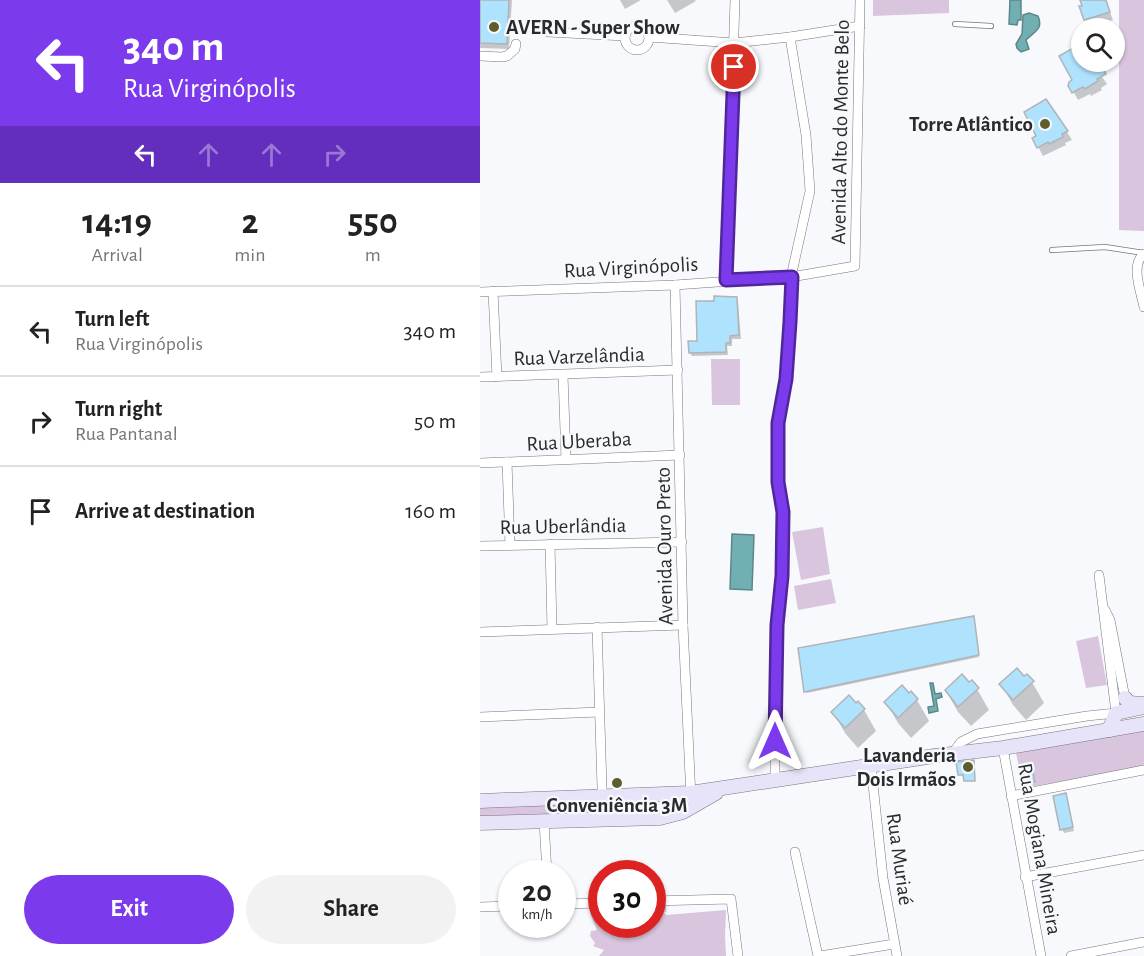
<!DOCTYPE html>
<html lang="en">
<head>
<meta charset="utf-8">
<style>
	body { margin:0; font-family:"Alegreya Sans",sans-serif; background:#f2f2f2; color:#222; height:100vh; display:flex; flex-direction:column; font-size:22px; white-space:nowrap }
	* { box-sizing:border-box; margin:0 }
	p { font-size:20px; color:#767676 }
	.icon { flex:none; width:33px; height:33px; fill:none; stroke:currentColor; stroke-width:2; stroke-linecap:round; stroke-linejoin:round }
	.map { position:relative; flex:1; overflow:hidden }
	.panel { display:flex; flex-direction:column; background:#fff; width:480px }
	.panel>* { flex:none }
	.guide { background:#7c3aed; color:#fff; overflow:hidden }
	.buttons { position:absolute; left:591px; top:18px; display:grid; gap:12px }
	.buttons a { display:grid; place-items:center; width:54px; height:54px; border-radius:50%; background:#fff; box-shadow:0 2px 4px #0004; font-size:30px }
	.speed { position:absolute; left:18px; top:860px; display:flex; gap:12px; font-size:30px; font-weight:700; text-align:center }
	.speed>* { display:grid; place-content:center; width:78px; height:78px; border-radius:50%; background:#fff; box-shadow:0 2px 4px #0004; line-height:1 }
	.speed small { font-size:15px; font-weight:400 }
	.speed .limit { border:9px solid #d22; background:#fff; color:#111 }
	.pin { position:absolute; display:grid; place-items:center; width:51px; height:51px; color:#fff; margin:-26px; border:3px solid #fff; border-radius:50%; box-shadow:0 2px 6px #0007 }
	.me { position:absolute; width:66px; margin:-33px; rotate:0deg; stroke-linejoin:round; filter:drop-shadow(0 0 4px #0008) }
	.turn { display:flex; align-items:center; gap:21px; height:126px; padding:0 24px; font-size:27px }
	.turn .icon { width:78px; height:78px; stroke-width:2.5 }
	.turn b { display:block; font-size:42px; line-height:51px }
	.lanes { display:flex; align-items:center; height:57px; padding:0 24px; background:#0003; justify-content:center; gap:30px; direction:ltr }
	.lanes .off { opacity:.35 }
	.eta { display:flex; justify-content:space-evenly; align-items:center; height:102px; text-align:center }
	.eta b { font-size:36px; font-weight:600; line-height:42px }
	.primary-button { display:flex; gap:12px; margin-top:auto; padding:12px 24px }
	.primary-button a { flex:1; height:69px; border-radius:36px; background:#7c3aed; color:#fff; font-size:24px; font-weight:600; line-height:69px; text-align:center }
	.primary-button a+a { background:#f2f2f2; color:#222 }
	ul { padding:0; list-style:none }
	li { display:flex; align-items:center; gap:18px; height:90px; padding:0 24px; border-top:2px solid #e0e0e0 }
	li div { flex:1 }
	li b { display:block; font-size:22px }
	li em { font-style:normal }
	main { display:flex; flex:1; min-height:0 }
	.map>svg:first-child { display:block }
</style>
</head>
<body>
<main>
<section class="panel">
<div class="guide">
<div class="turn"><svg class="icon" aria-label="left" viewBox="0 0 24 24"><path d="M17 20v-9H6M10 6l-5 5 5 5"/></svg><div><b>340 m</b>Rua Virginópolis</div></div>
<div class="lanes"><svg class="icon" aria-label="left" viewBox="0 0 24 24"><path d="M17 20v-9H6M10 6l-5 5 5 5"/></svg><svg class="icon off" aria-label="ahead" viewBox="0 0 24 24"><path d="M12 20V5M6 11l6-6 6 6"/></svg><svg class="icon off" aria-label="ahead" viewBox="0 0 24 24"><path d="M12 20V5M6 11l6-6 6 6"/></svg><svg class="icon off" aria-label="right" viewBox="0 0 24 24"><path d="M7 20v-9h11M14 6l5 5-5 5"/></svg></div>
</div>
<div class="eta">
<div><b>14:19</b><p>Arrival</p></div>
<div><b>2</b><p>min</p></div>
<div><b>550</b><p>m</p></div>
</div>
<ul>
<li><svg class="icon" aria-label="left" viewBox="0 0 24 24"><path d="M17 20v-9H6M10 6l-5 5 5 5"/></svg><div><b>Turn left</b><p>Rua Virginópolis</p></div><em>340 m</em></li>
<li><svg class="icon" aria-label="right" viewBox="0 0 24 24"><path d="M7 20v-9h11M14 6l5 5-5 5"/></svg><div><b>Turn right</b><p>Rua Pantanal</p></div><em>50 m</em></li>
<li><svg class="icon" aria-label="arrive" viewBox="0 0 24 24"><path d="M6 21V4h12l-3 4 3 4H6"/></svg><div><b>Arrive at destination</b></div><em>160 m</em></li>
</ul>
<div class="primary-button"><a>Exit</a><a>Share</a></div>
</section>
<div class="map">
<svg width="664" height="956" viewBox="0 0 664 956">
	<rect width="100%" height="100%" fill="#f7f9fd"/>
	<!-- green -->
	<g fill="#d9c5dd">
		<path d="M393 0H469V13L393 16Z"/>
		<path d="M639 0H664V231L639 230Z"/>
		<path d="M231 359H260V405H232Z"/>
		<path d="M343 527 350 574 321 580 312 532Z"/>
		<path d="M351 579 356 603 318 610 314 586Z"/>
		<path d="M618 636 627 685 606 688 596 641Z"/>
		<path d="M664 730V767L543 788 536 753Z"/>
		<path d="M112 802 115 807 111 814 0 816V804Z"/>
		<path d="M121 905 122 924H172L173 914 177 913 182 907H186V912H184L186 915 246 910 245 936 246 956H119L124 950 113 946 115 943 110 936 111 931 117 930 111 916 112 908Z"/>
	</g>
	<!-- water -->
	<g fill="#71afb2" stroke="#5c878a" stroke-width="1.5">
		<path d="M530 0H541V20H538L537 25 529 24Z"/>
		<path d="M549 13 558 16C564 30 553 32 546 40L549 49 541 52 537 48 536 44 542 34 543 15Z"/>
		<path d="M252 534 274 535 272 590 250 589Z"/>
		<path d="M450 683H453L455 694 461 693 462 697 456 699 458 711 449 713 448 707 454 706Z"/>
	</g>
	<!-- shadow -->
	<g fill="#0003">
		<path d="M0 0H32L29 49 0 48Z"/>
		<path d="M140 0H161L145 9Z"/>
		<path d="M187 0H215L216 1 195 13Z"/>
		<path d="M602 0H625L633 20 610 27 605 19Z"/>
		<path d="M602 62H612L627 84 621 88 622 90 611 96 610 94 598 100 590 85Z"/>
		<path d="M587 132 592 140 585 143 586 145 563 156 554 139Z"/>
		<path d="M256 298 258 302 261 339H252V346H247L248 355 212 356 210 353 218 342 235 302Z"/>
		<path d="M494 617 499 657 327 693 326 691Z"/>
		<path d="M544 678 552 682 564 703 546 720 533 705 521 684Z"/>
		<path d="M489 684 497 689 509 710 491 726 478 712 466 691Z"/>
		<path d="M437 700 449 721 431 738 418 723 406 702Z"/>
		<path d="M384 710 396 731 378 748 365 733 353 712Z"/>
		<path d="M587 799 594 831 584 833 582 829Z"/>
	</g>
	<!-- building -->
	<g fill="#afe2fc" stroke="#b0b4b6" stroke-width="1.5">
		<path d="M0 0H29L27 44 0 43Z"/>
		<path d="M600 0H626L630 12 604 20 599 6H602Z"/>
		<path d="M602 43V62H619L626 74 617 79 618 81 605 89 603 87 592 93 588 86 589 82 592 80 579 56Z"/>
		<path d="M566 99 588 131 582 134 583 137 569 144 568 142 557 148 552 138 556 136 544 112Z"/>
		<path d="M234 296 257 297 259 335 250 336V343H246V352L209 353 208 341H217L216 301H234Z"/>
		<path d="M494 616 499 655 324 692 318 648Z"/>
		<path d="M537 668 544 676 547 674 554 681 533 700 519 684Z"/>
		<path d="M482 674 489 682 492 680 499 688 478 707 465 690Z"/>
		<path d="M422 685 429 693 431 691 438 699 418 718 404 702Z"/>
		<path d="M369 695 376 703 378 701 385 709 365 728 351 712Z"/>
		<path d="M494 760 495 781H484L483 775H478L476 762Z"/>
		<path d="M553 772 555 782 546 784 544 774Z"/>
		<path d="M586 793 593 827 580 830 573 796Z"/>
	</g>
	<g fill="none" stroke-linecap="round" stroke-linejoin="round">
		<defs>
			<g id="lane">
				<path d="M475 24 511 26"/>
				<path d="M572 250 625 247 664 253"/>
			</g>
			<g id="street">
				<circle cx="157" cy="38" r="12"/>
				<path d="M68 32 145 36"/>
				<path d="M169 37 254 43 310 37 380 26"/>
				<path d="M0 56 22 57 27 56 35 49 36 44"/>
				<path d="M664 254C650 264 661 292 664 307"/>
				<path d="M246 280 255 0"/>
				<path d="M195 285 203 625 211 798"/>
				<path d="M13 291 17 377"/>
				<path d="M0 292 195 285 311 277 375 266 380 0"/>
				<path d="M83 375 86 459"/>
				<path d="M0 377 198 370"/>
				<path d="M27 462 30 545"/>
				<path d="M0 463 200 455"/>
				<path d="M70 544 72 629"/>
				<path d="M0 546 202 542"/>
				<path d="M625 610 630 620 645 698"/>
				<path d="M117 627 123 819"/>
				<path d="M0 632 203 625"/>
				<path d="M0 717 119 712"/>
				<path d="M523 748 561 956"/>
				<path d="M473 753 481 742 497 734 607 716 636 713 619 575"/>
				<path d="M391 766 403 878 417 956"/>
				<path d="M295 779V682L297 625 302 576 303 512 298 482 299 423 306 379 311 322V277L330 191 326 135 310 37"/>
				<path d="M531 796 664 770"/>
				<path d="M64 822 67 873"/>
				<path d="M315 852 338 956"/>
				<path d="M545 877 664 855"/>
				<path d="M172 901 251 899 258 956"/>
				<path d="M82 904 122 903"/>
				<path d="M0 907 32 906"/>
				<path d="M340 956 414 944"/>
				<path d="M591 956 664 942"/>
			</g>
			<g id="secondary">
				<path d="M645 698 649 703 664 704"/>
				<path d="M629 730 636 713 664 707"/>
				<path d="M0 801 210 793 454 756 523 748 664 724"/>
				<path d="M0 823 180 818 203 812 236 793"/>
			</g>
		</defs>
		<!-- lane casing -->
		<use href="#lane" stroke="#75777a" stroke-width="6"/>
		<!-- street casing -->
		<use href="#street" stroke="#75777a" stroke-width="10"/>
		<!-- secondary casing -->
		<use href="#secondary" stroke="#75777a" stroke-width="15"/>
		<!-- lane -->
		<use href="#lane" stroke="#fff" stroke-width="4.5"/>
		<!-- street -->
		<use href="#street" stroke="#fff" stroke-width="9"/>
		<!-- secondary -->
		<use href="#secondary" stroke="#e7e4f9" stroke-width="14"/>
	</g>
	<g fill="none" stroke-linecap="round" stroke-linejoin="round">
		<defs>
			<path id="route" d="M254 67 246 280 312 277 310 322 306 379 298 423V482L303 512 302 576 297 625 295 741"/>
		</defs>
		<!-- route casing -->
		<use href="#route" stroke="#51269a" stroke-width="15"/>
		<!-- route -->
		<use href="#route" stroke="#7c3aed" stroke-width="10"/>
	</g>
	<!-- markers -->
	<g fill="#5d5e2b" stroke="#f7f9fd" stroke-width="2">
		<circle cx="14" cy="27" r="6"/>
		<circle cx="565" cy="124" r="6"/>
		<circle cx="488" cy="767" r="6"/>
		<circle cx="137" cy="783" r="6"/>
	</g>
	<g text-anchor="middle" stroke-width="4.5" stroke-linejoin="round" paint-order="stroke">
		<!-- poi labels -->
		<g font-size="21" font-weight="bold" fill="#2a2b2c" stroke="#f7f9fd" text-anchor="end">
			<text x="26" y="34" text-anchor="start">AVERN - Super Show</text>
			<text x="553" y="131">Torre Atlântico</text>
			<text x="476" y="762">Lavanderia<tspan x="476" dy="24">Dois Irmãos</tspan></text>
			<text x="137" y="812" text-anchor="middle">Conveniência 3M</text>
		</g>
		<!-- street labels -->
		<g font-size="21" fill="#2a2b2c" stroke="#f7f9fd">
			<text transform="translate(360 132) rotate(-89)" y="7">Avenida Alto do Monte Belo</text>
			<text transform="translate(151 267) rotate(-3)" y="7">Rua Virginópolis</text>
			<text transform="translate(99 356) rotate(-2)" y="7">Rua Varzelândia</text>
			<text transform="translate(99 441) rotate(-3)" y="7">Rua Uberaba</text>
			<text transform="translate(83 526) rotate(-1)" y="7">Rua Uberlândia</text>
			<text transform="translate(184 546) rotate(-91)" y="7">Avenida Ouro Preto</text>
			<text transform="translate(560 849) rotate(80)" y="7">Rua Mogiana Mineira</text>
			<text transform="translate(420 859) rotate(82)" y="7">Rua Muriaé</text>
		</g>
	</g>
</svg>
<div class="buttons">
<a><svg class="icon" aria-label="search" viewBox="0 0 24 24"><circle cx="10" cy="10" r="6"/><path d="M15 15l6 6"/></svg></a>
</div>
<div class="speed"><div>20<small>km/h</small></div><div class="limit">30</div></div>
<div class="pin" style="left:254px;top:67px;background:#d93025"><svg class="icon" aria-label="arrive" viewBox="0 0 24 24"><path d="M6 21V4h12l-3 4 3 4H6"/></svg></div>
<svg class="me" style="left:295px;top:741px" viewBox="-20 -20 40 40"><path d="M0-17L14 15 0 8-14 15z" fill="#7c3aed" stroke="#fff" stroke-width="4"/></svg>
</div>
</main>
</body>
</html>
